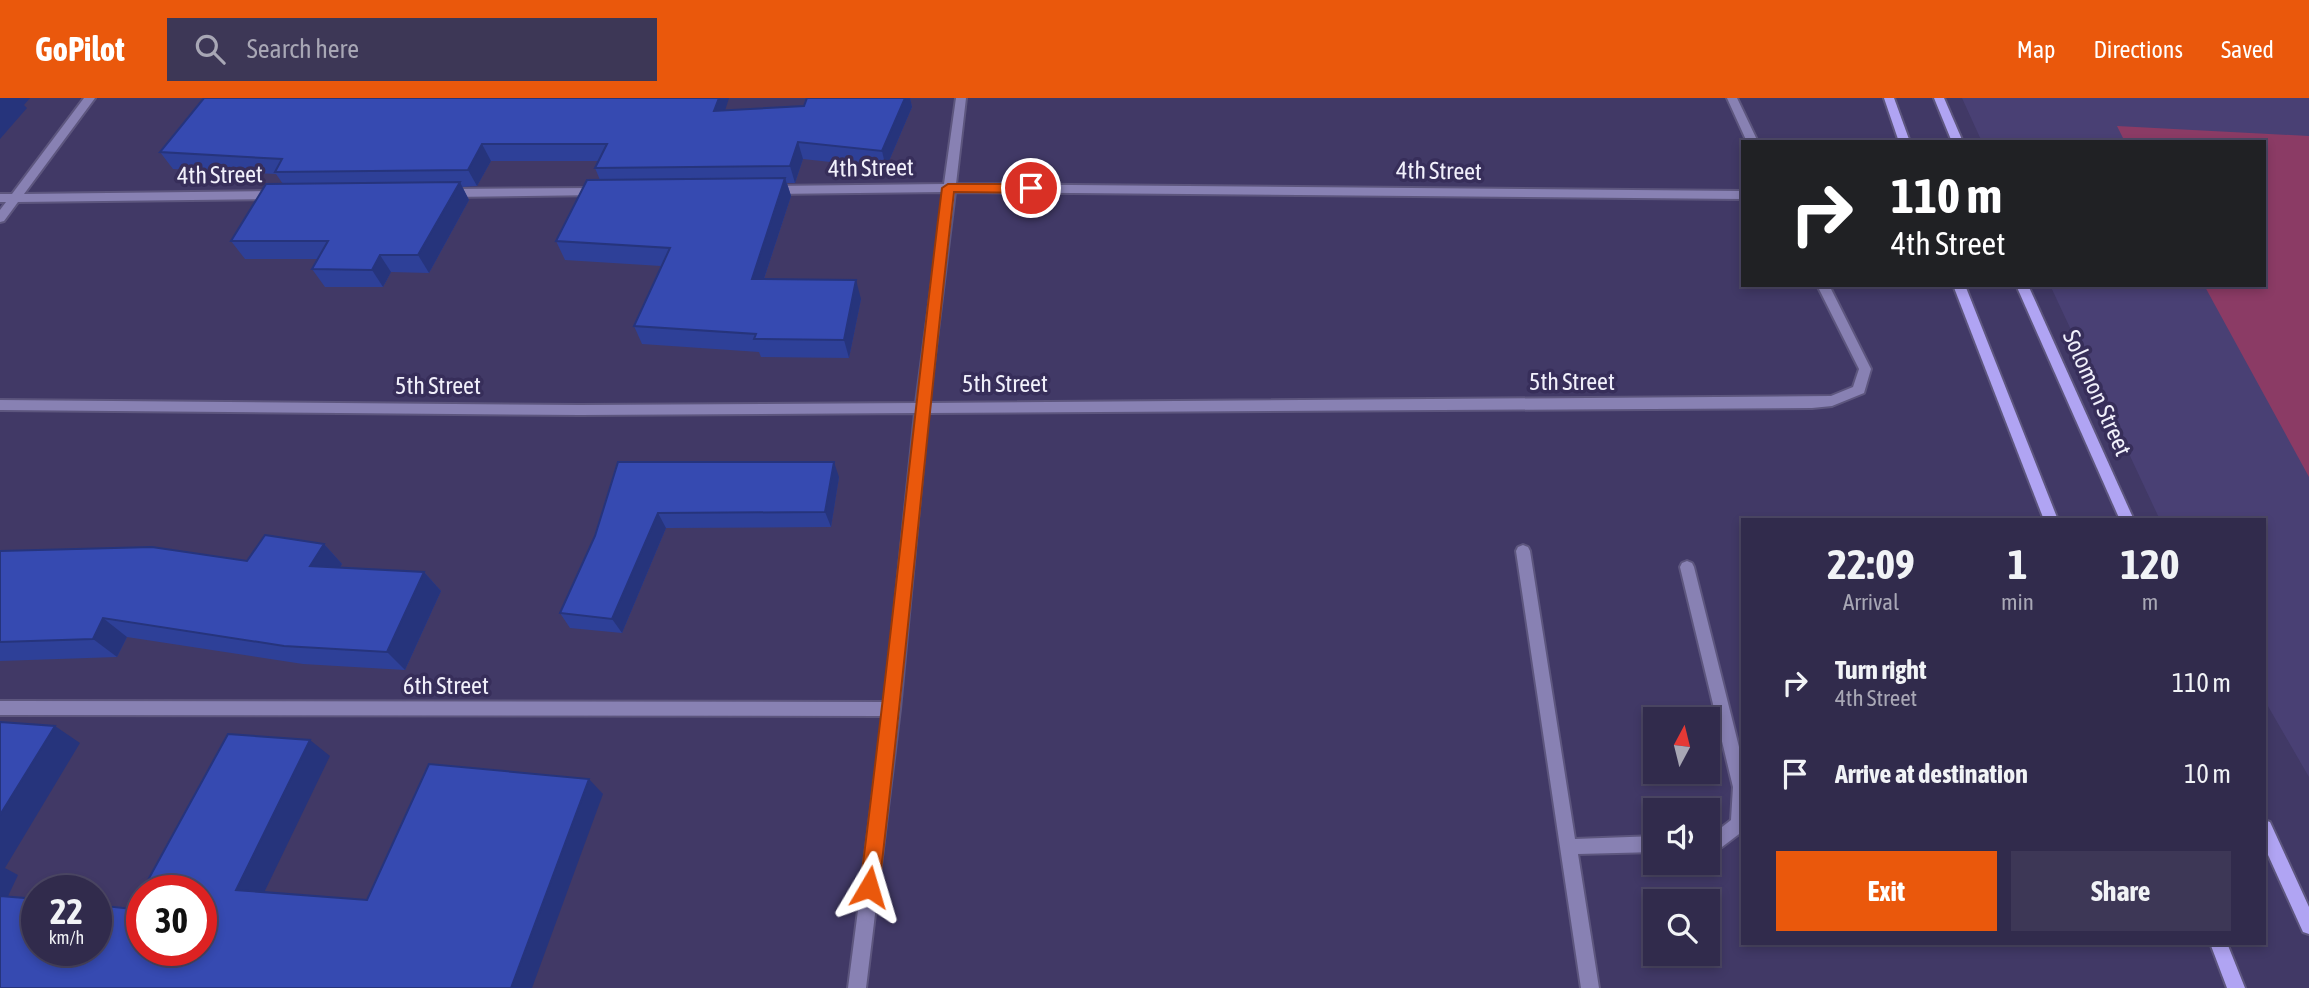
<!DOCTYPE html>
<html lang="en">
<head>
<meta charset="utf-8">
<style>
	body { margin:0; font-family:"Asap Condensed",sans-serif; background:#3d3756; color:#f1f3f6; height:100vh; display:flex; flex-direction:column; font-size:26px; white-space:nowrap }
	* { box-sizing:border-box; margin:0 }
	p { font-size:23px; color:#a8a7b5 }
	.icon { flex:none; width:38px; height:38px; fill:none; stroke:currentColor; stroke-width:2; stroke-linecap:round; stroke-linejoin:round }
	.map { position:relative; flex:1; overflow:hidden }
	.drawer { position:absolute; left:1741px; top:420px; width:525px; height:427px; display:flex; flex-direction:column; background:#312b4c; border-radius:0px; box-shadow:0 4px 10px #0003,0 0 0 2px #4c4764 }
	.drawer>* { flex:none }
	.banner { position:absolute; left:1741px; top:42px; width:525px; height:147px; border-radius:0px; box-shadow:0 4px 10px #0003,0 0 0 2px #4c4764; background:#202124; color:#fff; overflow:hidden }
	.needle { width:46px; rotate:7deg }
	.tools { position:absolute; left:1643px; top:609px; display:grid; gap:14px }
	.tools a { display:grid; place-items:center; width:77px; height:77px; border-radius:0px; background:#312b4c; box-shadow:0 4px 10px #0003,0 0 0 2px #4c4764; font-size:35px }
	.speed { position:absolute; left:21px; top:777px; display:flex; gap:14px; font-size:35px; font-weight:700; text-align:center }
	.speed>* { display:grid; place-content:center; width:91px; height:91px; border-radius:50%; background:#312b4c; box-shadow:0 4px 10px #0003,0 0 0 2px #4c4764; line-height:1 }
	.speed small { font-size:18px; font-weight:400 }
	.speed .limit { border:10px solid #d22; background:#fff; color:#111 }
	.pin { position:absolute; display:grid; place-items:center; width:60px; height:60px; color:#fff; margin:-30px; border:4px solid #fff; border-radius:50%; box-shadow:0 2px 7px #0007 }
	.me { position:absolute; width:77px; margin:-38px; rotate:7deg; stroke-linejoin:round; filter:drop-shadow(0 0 5px #0008) }
	.turn { display:flex; align-items:center; gap:24px; height:147px; padding:0 35px; font-size:32px }
	.turn .icon { width:91px; height:91px; stroke-width:2.5 }
	.turn b { display:block; font-size:49px; line-height:60px }
	.eta { display:flex; justify-content:space-evenly; align-items:center; height:119px; text-align:center }
	.eta b { font-size:42px; font-weight:700; line-height:49px }
	.action { display:flex; gap:14px; margin-top:auto; padding:14px 35px }
	.action a { flex:1; height:80px; border-radius:0px; background:#ea580c; color:#fff; font-size:28px; font-weight:700; line-height:80px; text-align:center }
	.action a+a { background:#3d3756; color:#f1f3f6 }
	ul { padding:0; list-style:none }
	li { display:flex; align-items:center; gap:21px; height:91px; padding:0 35px }
	li div { flex:1 }
	li b { display:block; font-size:26px }
	li em { font-style:normal }
	header { display:flex; align-items:center; gap:42px; box-sizing:border-box; height:98px; padding:0 35px; background:#ea580c; color:#fff }
	header strong { font-size:33px }
	nav { display:flex; gap:38px; margin-inline-start:auto; font-size:24px }
	.search { width:490px; height:63px; background:#3d3756; display:flex; align-items:center; gap:18px; box-sizing:border-box; padding:0 24px; border-radius:0px; color:#a8a7b5; font-size:26px }
	.map>svg:first-child { display:block }
</style>
</head>
<body>
<header>
<strong>GoPilot</strong>
<div class="search"><svg class="icon" aria-label="search" viewBox="0 0 24 24"><circle cx="10" cy="10" r="6"/><path d="M15 15l6 6"/></svg>Search here</div>
<nav><a>Map</a><a>Directions</a><a>Saved</a></nav>
</header>
<div class="map">
<svg width="2309" height="890" viewBox="0 0 2309 890">
	<rect width="100%" height="100%" fill="#413966"/>
	<!-- built -->
	<path fill="#494074" d="M1962 0H2309V679L2265 603 2264 422H2160L2050 187H2264V44H1982Z"/>
	<!-- green -->
	<path fill="#8b3b65" d="M2117 28 2309 38V379L2204 187H2264V44H2125Z"/>
	<g fill="none" stroke-linecap="round" stroke-linejoin="round">
		<defs>
			<g id="lane">
				<path d="M1523 447 1528 449 1530 453 1575 741 1656 738V754L1578 756 1599 890H1581L1516 453 1518 449Z"/>
				<path d="M1687 463 1692 465 1694 469 1743 665V733L1722 749 1708 752V736H1713L1731 722 1733 689 1680 469 1682 465Z"/>
			</g>
			<g id="street">
				<path d="M84 0H95L24 96 275 93 281 97 275 101 18 104 4 123 0 124V112L6 104H0V96H12Z"/>
				<path d="M956 0H966L956 86 1743 93V101L955 94 929 305 1831 298 1853 289 1859 271 1817 187H1829L1871 271 1864 295 1832 308 1812 310 928 315 900 611 866 890H848L883 618 0 617V603L885 604 915 315 580 317 0 312V302L580 307 916 305 944 94 771 96 765 92 771 88 944 86Z"/>
				<path d="M1727 0H1737L1758 44H1747Z"/>
				<path d="M597 90 603 94 601 97 449 99 443 95 449 91Z"/>
			</g>
			<g id="secondary">
				<path d="M1884 0H1894L1910 44H1899Z"/>
				<path d="M1934 0H1944L1963 44H1952Z"/>
				<path d="M1953 187H1965L2058 422H2044Z"/>
				<path d="M2016 187H2028L2134 422H2120Z"/>
				<path d="M2264 722 2270 724 2309 809V836L2303 834 2264 748Z"/>
				<path d="M2210 845H2227L2245 890H2227Z"/>
			</g>
		</defs>
		<!-- lane casing -->
		<use href="#lane" stroke="#5d567e" stroke-width="4"/>
		<!-- street casing -->
		<use href="#street" stroke="#5d567e" stroke-width="4"/>
		<!-- secondary casing -->
		<use href="#secondary" stroke="#5d567e" stroke-width="4"/>
		<!-- lane -->
		<use href="#lane" fill="#8881b3" fill-rule="evenodd"/>
		<!-- street -->
		<use href="#street" fill="#8881b3" fill-rule="evenodd"/>
		<!-- secondary -->
		<use href="#secondary" fill="#b0a4f3" fill-rule="evenodd"/>
	</g>
	<!-- wall -->
	<g fill="#2e4098">
		<path d="M807 0H910L912 9 886 70 803 61 795 85H787L791 98 764 181 861 201 849 260 761 259 759 254 642 246 634 228 661 168 565 162 556 143 600 82 595 70 599 63H491L477 88 462 89 469 102 429 175 391 174 383 189H325L312 171 318 161H245L231 143 283 86 276 76 173 71 160 54 726 12 804 8Z"/>
		<path d="M618 364 839 379 831 429 666 430 622 535 570 530 560 515 595 438Z"/>
		<path d="M324 446 342 466 340 469 424 474 441 493 405 572 303 566 127 539 117 559 0 563V453L247 463Z"/>
	</g>
	<!-- shaded-wall -->
	<g fill="#26347c">
		<path d="M0 0H30L24 7 27 10 0 41Z"/>
		<path d="M719 0H729L720 29 714 13Z"/>
		<path d="M903 0H910L912 9 886 70 882 53Z"/>
		<path d="M798 44 803 61 795 85 790 68Z"/>
		<path d="M482 46 491 63 477 88 468 72Z"/>
		<path d="M785 80 791 98 758 199 752 181Z"/>
		<path d="M460 84 469 102 429 175 418 157Z"/>
		<path d="M380 157 391 174 383 189 372 172Z"/>
		<path d="M856 182 861 201 849 260 844 242Z"/>
		<path d="M834 364 839 379 831 429 825 414Z"/>
		<path d="M658 415 666 430 622 535 612 521Z"/>
		<path d="M324 446 342 466 329 487 310 468Z"/>
		<path d="M424 474 441 493 405 572 387 554Z"/>
		<path d="M103 520 127 539 117 559 93 541Z"/>
		<path d="M55 628 80 645 5 770 18 777 3 809 0 807V717Z"/>
		<path d="M310 642 330 658 259 805 236 792Z"/>
		<path d="M589 681 603 696 532 890H511Z"/>
	</g>
	<!-- building -->
	<g fill="#364ab1" stroke="#26347c" stroke-width="2">
		<path d="M204 0H719L714 13 804 8 807 0H905L882 53 798 44 790 68 595 70 607 46H482L468 72 275 74 282 61 160 54Z"/>
		<path d="M785 80 752 181 856 182 844 242 754 241 756 236 634 228 670 150 556 143 587 82Z"/>
		<path d="M460 84 418 157H380L372 172 312 171 328 143H231L266 86Z"/>
		<path d="M618 364H834L825 414 658 415 612 521 560 515 595 438Z"/>
		<path d="M265 437 324 446 310 468 424 474 387 554 284 548 103 520 93 541 0 544V453L152 449 247 463Z"/>
		<path d="M0 624 55 628 0 717Z"/>
		<path d="M228 636 310 642 236 792 367 802 429 666 589 681 511 890H0V798L37 801V852H96V807L132 811 142 793V852H201V793H142Z"/>
	</g>
	<!-- route -->
	<path fill="#ea580c" stroke="#983908" stroke-width="2" d="M948 86H1031L1037 90 1031 95 954 94C927 325 907 557 879 789L876 795 869 798 863 795 860 789C890 556 913 323 942 90Z"/>
	<g text-anchor="middle" stroke-width="7" stroke-linejoin="round" paint-order="stroke">
		<!-- street labels -->
		<g font-size="24" fill="#f1f0fb" stroke="#372e5a">
			<text transform="translate(871 70) rotate(-1)" y="8">4th Street</text>
			<text transform="translate(1439 73) rotate(1)" y="8">4th Street</text>
			<text transform="translate(220 77) rotate(-1)" y="8">4th Street</text>
			<text x="1572" y="292">5th Street</text>
			<text x="1005" y="294">5th Street</text>
			<text x="438" y="296">5th Street</text>
			<text transform="translate(2097 295) rotate(66)" y="8">Solomon Street</text>
			<text x="446" y="596">6th Street</text>
		</g>
	</g>
</svg>
<div class="tools">
<a><svg class="needle" viewBox="-14 -14 28 28"><path d="M0-13l5 13h-10z" fill="#e53935"/><path d="M0 13l5-13h-10z" fill="#a8a7b5"/></svg></a>
<a><svg class="icon" aria-label="sound" viewBox="0 0 24 24"><path d="M4 9h4l5-4v14l-5-4H4zM17 9q2 3 0 6"/></svg></a>
<a><svg class="icon" aria-label="search" viewBox="0 0 24 24"><circle cx="10" cy="10" r="6"/><path d="M15 15l6 6"/></svg></a>
</div>
<div class="speed"><div>22<small>km/h</small></div><div class="limit">30</div></div>
<div class="pin" style="left:1031px;top:90px;background:#d93025"><svg class="icon" aria-label="arrive" viewBox="0 0 24 24"><path d="M6 21V4h12l-3 4 3 4H6"/></svg></div>
<svg class="me" style="left:869px;top:789px" viewBox="-20 -20 40 40"><path d="M0-17L14 15 0 8-14 15z" fill="#ea580c" stroke="#fff" stroke-width="4"/></svg>
<div class="banner">
<div class="turn"><svg class="icon" aria-label="right" viewBox="0 0 24 24"><path d="M7 20v-9h11M14 6l5 5-5 5"/></svg><div><b>110 m</b>4th Street</div></div>
</div>
<section class="drawer">
<div class="eta">
<div><b>22:09</b><p>Arrival</p></div>
<div><b>1</b><p>min</p></div>
<div><b>120</b><p>m</p></div>
</div>
<ul>
<li><svg class="icon" aria-label="right" viewBox="0 0 24 24"><path d="M7 20v-9h11M14 6l5 5-5 5"/></svg><div><b>Turn right</b><p>4th Street</p></div><em>110 m</em></li>
<li><svg class="icon" aria-label="arrive" viewBox="0 0 24 24"><path d="M6 21V4h12l-3 4 3 4H6"/></svg><div><b>Arrive at destination</b></div><em>10 m</em></li>
</ul>
<div class="action"><a>Exit</a><a>Share</a></div>
</section>
</div>
</body>
</html>
